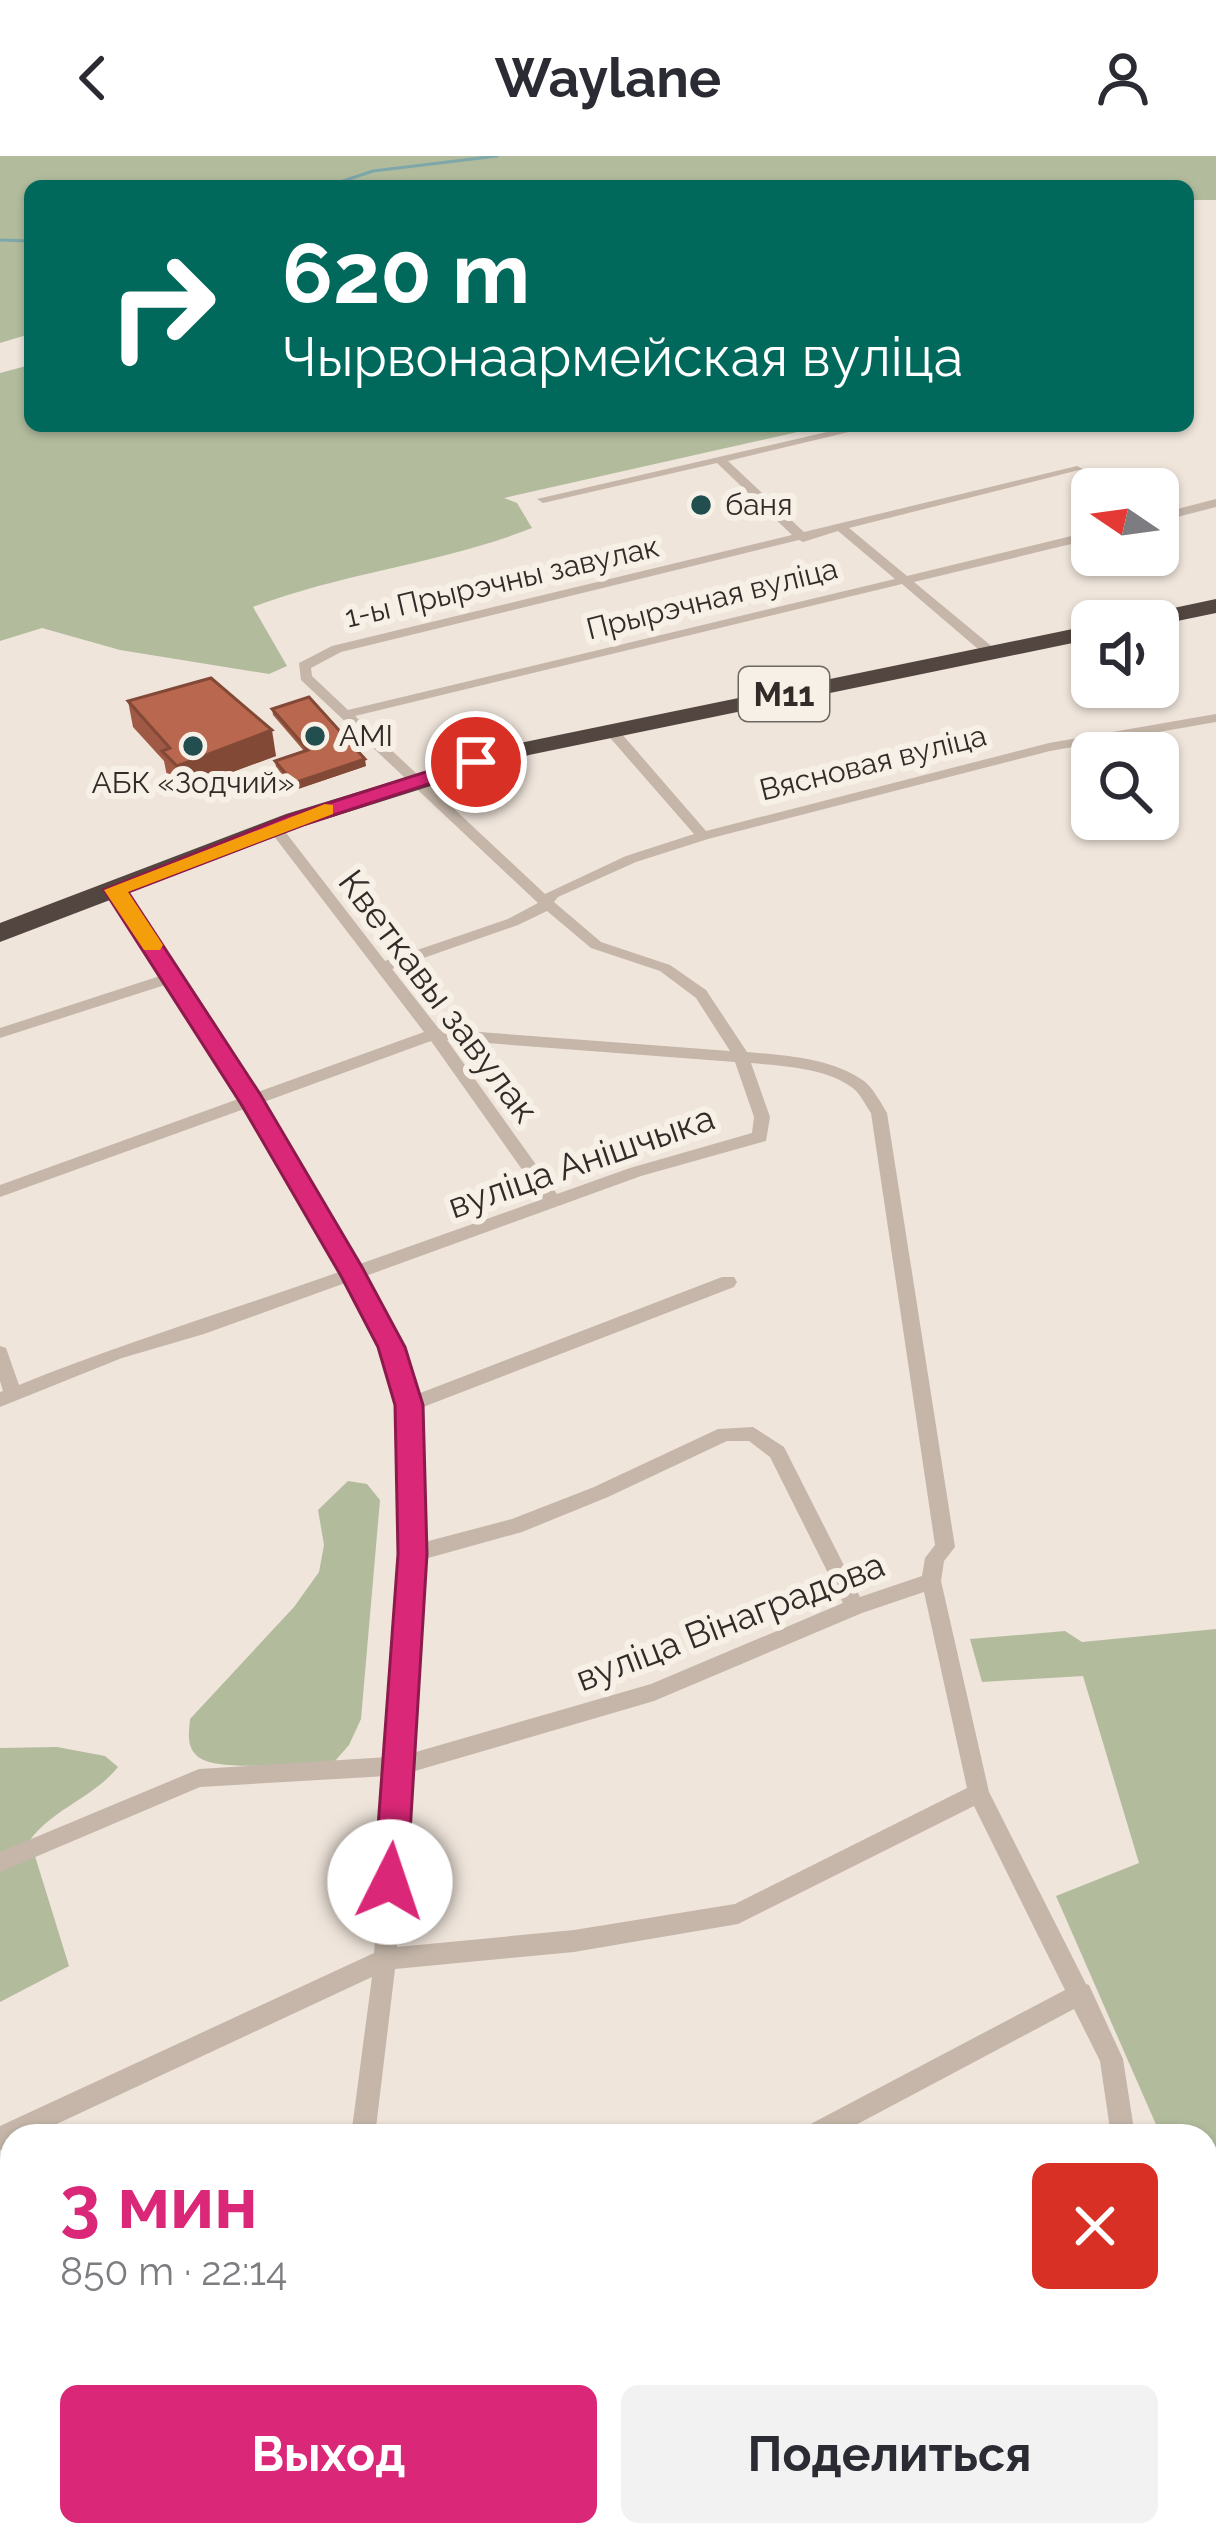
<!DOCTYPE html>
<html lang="ru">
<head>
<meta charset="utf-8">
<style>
	body { margin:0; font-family:Raleway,sans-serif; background:#f2f2f3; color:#2b2b33; height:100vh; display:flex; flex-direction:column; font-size:45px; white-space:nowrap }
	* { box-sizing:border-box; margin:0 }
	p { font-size:39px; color:#7c7c81 }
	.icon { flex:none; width:66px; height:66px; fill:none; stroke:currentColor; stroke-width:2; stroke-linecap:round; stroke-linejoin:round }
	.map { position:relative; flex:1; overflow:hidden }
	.side { position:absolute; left:0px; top:1968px; width:1218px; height:423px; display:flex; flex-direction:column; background:#fff; border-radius:36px 36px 0 0; box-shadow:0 3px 9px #0004 }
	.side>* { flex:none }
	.hud { position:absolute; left:24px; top:24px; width:1170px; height:252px; border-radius:18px; box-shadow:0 3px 9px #0004; background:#00695c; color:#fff; overflow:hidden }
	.needle { width:78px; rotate:283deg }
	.tools { position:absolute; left:1071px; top:312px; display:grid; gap:24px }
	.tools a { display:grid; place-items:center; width:108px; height:108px; border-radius:18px; background:#fff; box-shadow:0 3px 9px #0004; font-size:60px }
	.pin { position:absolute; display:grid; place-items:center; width:102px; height:102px; color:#fff; margin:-51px; border:6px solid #fff; border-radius:50%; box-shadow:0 3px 12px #0007 }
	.me { position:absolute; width:132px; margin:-66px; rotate:4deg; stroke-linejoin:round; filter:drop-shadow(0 0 9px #0008) }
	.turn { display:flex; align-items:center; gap:42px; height:252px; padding:0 60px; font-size:54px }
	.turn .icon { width:156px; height:156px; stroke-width:2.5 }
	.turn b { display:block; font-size:84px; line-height:102px }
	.round { display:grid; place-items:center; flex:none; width:126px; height:126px; border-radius:18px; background:#f2f2f3 }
	.head { display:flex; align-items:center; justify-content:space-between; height:204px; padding:0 60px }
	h1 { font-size:72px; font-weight:700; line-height:90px; color:#db2777 }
	.cta { display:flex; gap:24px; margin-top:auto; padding:24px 60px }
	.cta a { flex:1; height:138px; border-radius:18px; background:#db2777; color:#fff; font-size:48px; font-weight:700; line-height:138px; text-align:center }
	.cta a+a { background:#f2f2f3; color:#2b2b33 }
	header { display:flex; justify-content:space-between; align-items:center; height:156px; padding:0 60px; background:#fff; font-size:54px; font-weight:700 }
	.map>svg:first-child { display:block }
</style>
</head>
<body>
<header><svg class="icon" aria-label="back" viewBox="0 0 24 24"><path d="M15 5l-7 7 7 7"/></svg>Waylane<svg class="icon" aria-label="person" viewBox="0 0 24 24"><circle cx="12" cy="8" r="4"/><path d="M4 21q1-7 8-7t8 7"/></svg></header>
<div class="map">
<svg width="1216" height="2390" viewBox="0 0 1216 2390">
	<rect width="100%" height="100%" fill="#efe5db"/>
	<!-- green -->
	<g fill="#b2bc9d">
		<path d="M0 0H1216V44H1188V30H30V178L0 187Z"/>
		<path d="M30 209V270H824L504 342 517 347 532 372C441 408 344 416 253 451L287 510 269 518 120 494 42 472 0 485V217Z"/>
		<path d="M348 1325 367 1328 380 1344 361 1563 349 1589 335 1605C306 1606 217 1618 197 1600 186 1590 189 1577 190 1563L294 1451 319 1416 324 1389 318 1354Z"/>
		<path d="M1216 1473V2072L1206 2060V1980H1161L1056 1740 1139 1707 1083 1520 982 1526 970 1483 1065 1475 1082 1486Z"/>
		<path d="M57 1591 105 1600 118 1611C93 1642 54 1652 30 1684L69 1810 0 1846V1592Z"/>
	</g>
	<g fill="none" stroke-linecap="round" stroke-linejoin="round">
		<!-- stream -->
		<g stroke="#7da7a9" stroke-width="3">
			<path d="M328 30 373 15 497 0"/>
			<path d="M0 84 30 85"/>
		</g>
		<!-- street -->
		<g fill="#c5b6a9" fill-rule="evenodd">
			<path d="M853 270H874L728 305 804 376 1077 310 1083 313 849 372 907 420 1092 375V383L914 426 995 493V499H985L902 428 355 560 545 738 626 700 694 678 605 576V570H615L706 675 1049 587 1216 558V566L1050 595 708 683 636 706 558 741 554 746 601 786 670 809 706 834 747 896C784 899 832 902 864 925 873 932 881 947 887 957L955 1391 944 1405 941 1425 989 1636 1086 1828 1089 1829 1123 1903 1135 1980H1111L1100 1905 1074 1853 835 1980H799L803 1972 1065 1834 974 1650 738 1768 574 1796 395 1813 375 1980H351L372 1821 31 1980H12V1989L0 1994V1970L374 1797 387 1620 200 1631 0 1716V1696L199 1613 388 1601 402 1398 400 1249 382 1191 348 1126 204 1178 122 1202 0 1251V1236L3 1235 0 1225V1190L6 1192 19 1229C125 1186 235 1153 342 1115L247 952 0 1041V1029L241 942 168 828 0 882V872L163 819 108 733 115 728 120 730 255 937 424 876 270 675V669H280L385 805 508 763 538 747 301 524 299 507 332 490 792 379 717 307 543 347 537 343ZM838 375 895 423 348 554 312 520 311 512 341 496 799 384 803 386ZM547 755 591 792 660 815 696 842 730 895 439 873 392 813 518 769ZM447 884 735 906 754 961 752 977 630 1012 557 1038ZM431 885 543 1043 357 1109 261 947ZM751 907C784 910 828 912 854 933 861 939 866 950 871 957L935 1389 925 1402 922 1420 860 1441 784 1291 753 1271 718 1273 594 1331 512 1363 421 1387 418 1253 734 1131 737 1126 734 1121H722L415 1239 400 1191 363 1121 641 1020 766 985 770 961ZM727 1285H749L770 1301 843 1447 651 1528 409 1598 421 1404 522 1376 608 1341ZM924 1436 967 1632 735 1748 574 1774 397 1791 408 1617 654 1545 862 1457Z"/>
			<path d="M1216 343V351L1158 366V358Z"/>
			<path d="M1206 2116 1216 2121V2155L1206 2150Z"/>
			<path d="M12 2246V2273L0 2278V2251Z"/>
			<path d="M1216 2290V2319L1206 2323V2294Z"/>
			<path d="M304 2379H343L337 2390H298Z"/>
			<path d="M455 2379H481L485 2390H459Z"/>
			<path d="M1074 2379H1112L1106 2390H1068Z"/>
		</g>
		<!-- highway -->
		<g fill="#534640" fill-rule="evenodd">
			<path d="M1216 443V457L1158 469V465H1132L1136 460Z"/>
			<path d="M1092 469V483L529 599 304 670 0 786V767L286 658 515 588Z"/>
		</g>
	</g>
	<!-- wall -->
	<g fill="#9f5944">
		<path d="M128 545 276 600 181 635 167 620 164 605 133 571Z"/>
		<path d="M272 553 366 610 295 634 276 611 275 605 304 595 273 559Z"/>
	</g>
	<!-- shaded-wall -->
	<g fill="#824937">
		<path d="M272 574 276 600 181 635 177 610Z"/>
		<path d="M365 603 366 610 295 634 294 627Z"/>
	</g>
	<!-- building -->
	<g fill="#b9684f" stroke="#824937" stroke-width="3">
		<path d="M211 522 272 574 177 610 162 595 170 592 128 545Z"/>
		<path d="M309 541 365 603 294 627 275 605 308 594 272 553Z"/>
	</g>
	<!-- route -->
	<path fill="#db2777" stroke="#8e194d" stroke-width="3" d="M476 600 487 606 484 610 303 669 128 736 260 938 362 1111 405 1191 423 1249 427 1398 407 1726 402 1737 390 1741 379 1737 374 1726 398 1398 395 1249 378 1191 341 1120 241 948 104 734 288 660Z"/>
	<!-- slow -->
	<path fill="#f59e0b" d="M325 648 333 649V658L128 736 163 789 160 794H144L104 734Z"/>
	<!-- markers -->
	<g fill="#224e50" stroke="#f7f0e7" stroke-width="4.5">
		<circle cx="701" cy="349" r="12"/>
		<circle cx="315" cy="580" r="12"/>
		<circle cx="193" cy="590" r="12"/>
	</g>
	<g text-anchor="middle" stroke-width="12" stroke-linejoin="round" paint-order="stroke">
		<!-- far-poi labels -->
		<g font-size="30" fill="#332b28" stroke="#f7f0e7" text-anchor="start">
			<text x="725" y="359">баня</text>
			<text x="339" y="590">AMI</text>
			<text x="193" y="637" text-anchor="middle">АБК «Зодчий»</text>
		</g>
		<!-- far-street labels -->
		<g font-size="30" fill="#332b28" stroke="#f7f0e7">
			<text transform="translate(502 426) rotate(-13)" y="10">1-ы Прырэчны завулак</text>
			<text transform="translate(712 443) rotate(-14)" y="10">Прырэчная вуліца</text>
			<text transform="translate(873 607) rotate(-14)" y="10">Вясновая вуліца</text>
		</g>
		<!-- shield labels -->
		<rect fill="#f7f0e7" stroke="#6e6661" stroke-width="3" x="739" y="511" width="90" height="54" rx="9"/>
		<g font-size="33" font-weight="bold" fill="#332b28">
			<text x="784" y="550">М11</text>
		</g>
		<!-- street labels -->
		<g font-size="36" fill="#332b28" stroke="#f7f0e7">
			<text transform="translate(439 840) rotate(53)" y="13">Кветкавы завулак</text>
			<text transform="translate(581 1005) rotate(-19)" y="13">вуліца Анішчыка</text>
			<text transform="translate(730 1465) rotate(-21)" y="13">вуліца Вінаградова</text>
		</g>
	</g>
</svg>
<div class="tools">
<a><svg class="needle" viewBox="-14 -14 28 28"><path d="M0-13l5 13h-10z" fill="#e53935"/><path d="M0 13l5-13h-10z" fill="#7c7c81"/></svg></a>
<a><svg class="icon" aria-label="sound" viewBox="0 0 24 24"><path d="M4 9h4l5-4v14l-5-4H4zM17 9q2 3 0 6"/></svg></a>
<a><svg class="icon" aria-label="search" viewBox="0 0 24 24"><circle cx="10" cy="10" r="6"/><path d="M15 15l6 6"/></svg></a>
</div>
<div class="pin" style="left:476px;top:606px;background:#d93025"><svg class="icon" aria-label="arrive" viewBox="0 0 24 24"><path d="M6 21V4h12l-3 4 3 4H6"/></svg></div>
<svg class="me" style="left:390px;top:1726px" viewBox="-20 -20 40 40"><circle r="19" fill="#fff"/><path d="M0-13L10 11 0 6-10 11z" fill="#db2777"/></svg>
<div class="hud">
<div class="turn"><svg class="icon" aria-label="right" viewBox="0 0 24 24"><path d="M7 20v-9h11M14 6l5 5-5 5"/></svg><div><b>620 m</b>Чырвонаармейская вуліца</div></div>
</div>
<section class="side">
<div class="head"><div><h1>3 мин</h1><p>850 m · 22:14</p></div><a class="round" style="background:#d93025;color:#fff"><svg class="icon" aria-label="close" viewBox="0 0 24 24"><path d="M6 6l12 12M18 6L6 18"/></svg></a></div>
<div class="cta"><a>Выход</a><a>Поделиться</a></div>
</section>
</div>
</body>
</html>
